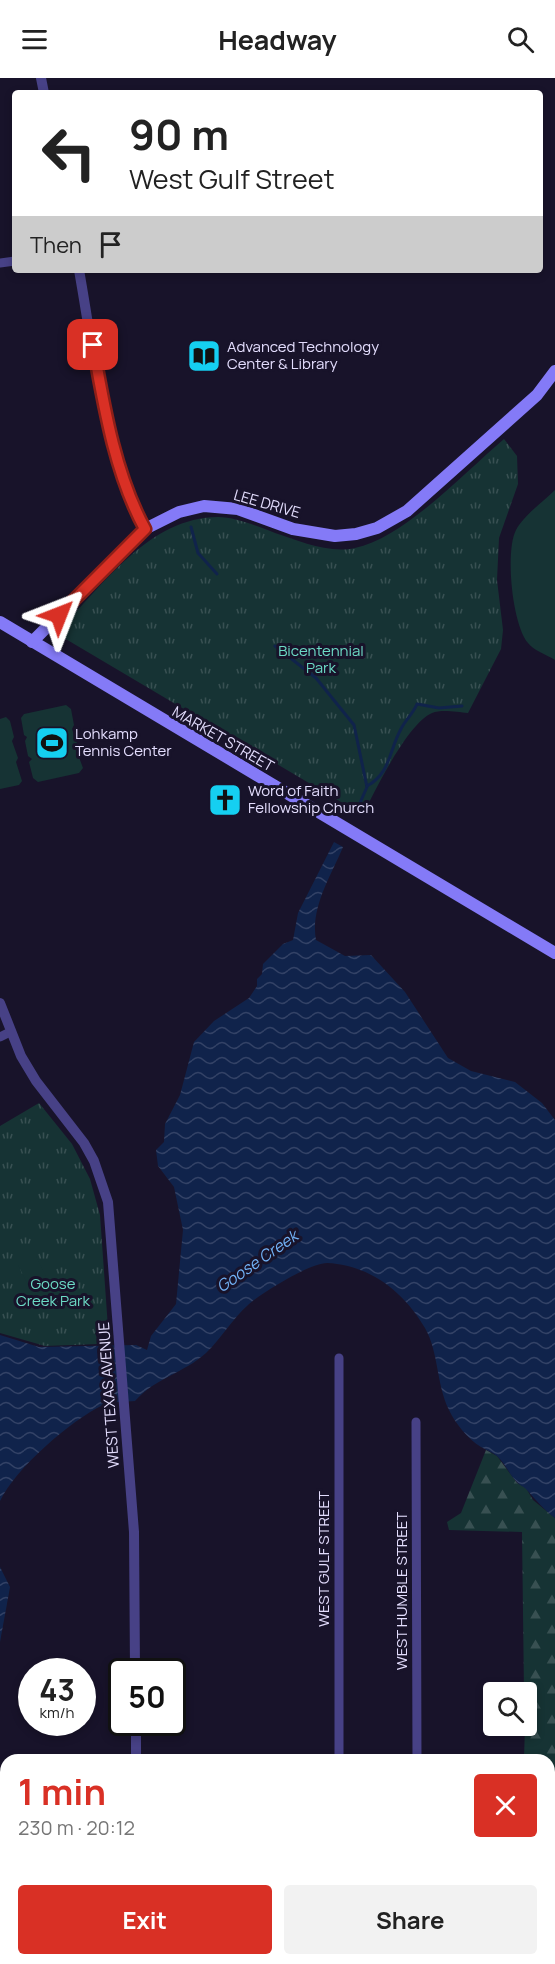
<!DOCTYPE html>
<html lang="en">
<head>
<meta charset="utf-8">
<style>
	body { margin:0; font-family:Manrope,sans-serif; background:#f2f2f2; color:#222; height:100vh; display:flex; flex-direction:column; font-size:22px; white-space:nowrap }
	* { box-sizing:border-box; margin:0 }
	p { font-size:20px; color:#767676 }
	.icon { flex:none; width:33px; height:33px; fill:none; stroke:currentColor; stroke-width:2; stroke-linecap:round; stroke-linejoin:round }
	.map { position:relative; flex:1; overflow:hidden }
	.sheet { position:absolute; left:0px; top:1676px; width:555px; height:212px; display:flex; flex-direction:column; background:#fff; border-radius:18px 18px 0 0; box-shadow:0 3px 9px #0003 }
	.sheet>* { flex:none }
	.guide { position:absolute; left:12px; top:12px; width:531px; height:183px; border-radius:6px; box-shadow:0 3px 9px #0003; background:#fff; color:#222; overflow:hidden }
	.buttons { position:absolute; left:483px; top:1604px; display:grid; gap:12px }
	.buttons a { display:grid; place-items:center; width:54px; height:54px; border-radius:6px; background:#fff; box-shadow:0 3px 9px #0003; font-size:30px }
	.speed { position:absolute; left:18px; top:1580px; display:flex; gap:12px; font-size:30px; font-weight:700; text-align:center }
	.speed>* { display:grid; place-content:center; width:78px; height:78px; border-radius:50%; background:#fff; box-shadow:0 3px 9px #0003; line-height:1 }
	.speed small { font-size:15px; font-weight:400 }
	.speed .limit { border:3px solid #111; border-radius:9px; background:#fff; color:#111 }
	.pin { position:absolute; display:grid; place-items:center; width:51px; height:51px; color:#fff; margin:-26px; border-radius:12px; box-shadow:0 3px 9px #0006 }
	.me { position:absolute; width:66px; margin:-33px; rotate:45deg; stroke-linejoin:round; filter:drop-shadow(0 0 4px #0008) }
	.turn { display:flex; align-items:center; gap:21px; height:126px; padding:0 18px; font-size:27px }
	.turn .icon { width:78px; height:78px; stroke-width:2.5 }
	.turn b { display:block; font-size:42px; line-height:51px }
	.then { display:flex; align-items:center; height:57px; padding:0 18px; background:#0003; gap:12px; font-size:22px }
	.round { display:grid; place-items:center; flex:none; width:63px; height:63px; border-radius:6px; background:#f2f2f2 }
	.overview { display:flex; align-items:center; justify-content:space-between; height:102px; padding:0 18px }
	h1 { font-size:36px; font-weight:700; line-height:45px; color:#d93025 }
	.button { display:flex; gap:12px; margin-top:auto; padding:12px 18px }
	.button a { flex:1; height:69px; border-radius:6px; background:#d93025; color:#fff; font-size:24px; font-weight:700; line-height:69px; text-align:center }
	.button a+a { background:#f2f2f2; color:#222 }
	header { display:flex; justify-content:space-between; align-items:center; height:78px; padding:0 18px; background:#fff; font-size:27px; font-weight:700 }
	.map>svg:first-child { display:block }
</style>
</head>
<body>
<header><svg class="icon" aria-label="menu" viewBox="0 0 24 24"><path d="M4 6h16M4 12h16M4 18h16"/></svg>Headway<svg class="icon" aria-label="search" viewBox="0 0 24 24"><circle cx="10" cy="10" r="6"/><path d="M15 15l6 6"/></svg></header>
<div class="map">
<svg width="555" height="1886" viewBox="0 0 555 1886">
	<defs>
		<pattern id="forest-firs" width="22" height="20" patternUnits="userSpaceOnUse" patternTransform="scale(1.5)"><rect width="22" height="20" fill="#163334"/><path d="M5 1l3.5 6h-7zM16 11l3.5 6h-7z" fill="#385052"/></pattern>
		<pattern id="park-tufts" width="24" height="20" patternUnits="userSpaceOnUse" patternTransform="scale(1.5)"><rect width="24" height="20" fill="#163334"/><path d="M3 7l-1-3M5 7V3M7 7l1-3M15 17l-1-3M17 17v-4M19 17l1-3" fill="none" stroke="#385052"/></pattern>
		<pattern id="water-waves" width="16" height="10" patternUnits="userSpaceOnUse" patternTransform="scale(1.5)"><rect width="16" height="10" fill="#10234b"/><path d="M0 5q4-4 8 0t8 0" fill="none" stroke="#334266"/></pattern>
	</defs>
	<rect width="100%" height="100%" fill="#18132a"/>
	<!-- forest -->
	<g fill="url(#forest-firs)">
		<path d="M486 1372 497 1378 517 1405 526 1410 533 1422 555 1440V1706L549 1705V1682L524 1681 526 1614H524L522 1454 449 1452 447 1444 461 1435Z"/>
		<path d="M0 1754 6 1756V1831L0 1886Z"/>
	</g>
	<!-- park -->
	<g fill="url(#park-tufts)">
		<path d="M504 361 517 378 518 406 499 460 497 502 503 552 501 571 468 635C458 634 441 631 432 635 408 645 375 712 363 737L59 557 60 551C103 507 150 439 218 439 236 439 259 449 275 455 299 463 329 476 355 470 404 460 465 394 504 361Z"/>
		<path d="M39 1025 72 1066 90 1101 100 1137 108 1250 95 1255 99 1266 45 1268 0 1255V1048Z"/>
	</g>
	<!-- pitch -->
	<g fill="#163334">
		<path d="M555 412V582C547 577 533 572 528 565 512 546 505 473 516 452 524 437 543 424 555 412Z"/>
		<path d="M66 627 71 631 74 647 72 651 78 668 76 671 83 690 79 695 38 704 33 700 29 684 32 681 28 678 25 663 27 659 24 657 21 640 24 636Z"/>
		<path d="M6 639 10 643 14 659 12 663 18 680 16 684 22 703 19 707 0 711V641Z"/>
		<path d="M36 1178 51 1209 33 1217 18 1187Z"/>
	</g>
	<!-- water -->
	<g fill="url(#water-waves)">
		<path d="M334 764 343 769C331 798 310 830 316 862L345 878 371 877 405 914 448 980 471 993 515 1004 542 1025 555 1042V1440C542 1430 537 1423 526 1411 523 1408 519 1407 516 1403 509 1396 505 1385 497 1378 492 1374 486 1372 481 1369 468 1361 455 1345 449 1332 436 1305 439 1275 425 1250 404 1214 370 1187 327 1185 310 1185 261 1215 248 1227 232 1241 221 1261 206 1275 184 1295 155 1300 135 1323 126 1324 111 1323 103 1327 70 1343 16 1390 0 1423V1257L39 1269 136 1267 147 1272 151 1258 176 1226 183 1152 174 1109 158 1088 156 1072 164 1064 165 1046 180 1017 194 964 214 943 249 920 257 908V901L262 896 263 886 283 866 293 862 298 835Z"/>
		<path d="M0 1489 10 1509 0 1564Z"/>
	</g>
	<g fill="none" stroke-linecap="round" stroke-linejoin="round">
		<!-- stream -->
		<g stroke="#10234b" stroke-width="3">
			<path d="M191 449 198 475 217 496"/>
			<path d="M275 568 316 600 354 647 367 709 356 734"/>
			<path d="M367 708C391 695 389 672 401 651 405 642 413 636 417 626L439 630 462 628"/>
		</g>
		<!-- minor -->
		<g stroke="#474186" stroke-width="9">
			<path d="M0 185 15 183"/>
			<path d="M0 959 10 954"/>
			<path d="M339 1280V1682"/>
			<path d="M416 1344 417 1682"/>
			<path d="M549 1848H555"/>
			<path d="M247 1881V1886"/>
			<path d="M345 1881 347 1886"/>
			<path d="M423 1881 425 1886"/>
		</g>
		<!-- tertiary -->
		<g stroke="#474186" stroke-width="10">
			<path d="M41 0 44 15"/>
			<path d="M79 192C94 276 104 376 145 451"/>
			<path d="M0 925 21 978 36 1003 84 1065 94 1083 108 1124 134 1454 135 1593"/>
			<path d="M136 1644V1682"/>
			<path d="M137 1881V1886"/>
		</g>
		<!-- secondary -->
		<g stroke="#847af7" stroke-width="12">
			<path d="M0 544 555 875"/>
			<path d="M32 564 145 451 179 434 204 428 238 431 293 451 335 458 356 456 377 450 407 433 537 317 555 293"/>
		</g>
	</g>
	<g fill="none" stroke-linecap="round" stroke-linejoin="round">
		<defs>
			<path id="route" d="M59 537 145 451C115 396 104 329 93 267"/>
		</defs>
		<!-- route casing -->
		<use href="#route" stroke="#8d1f18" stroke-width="15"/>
		<!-- route -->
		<use href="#route" stroke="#d93025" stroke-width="10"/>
	</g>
	<!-- icons -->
	<defs>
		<symbol id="library-square" viewBox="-11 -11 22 22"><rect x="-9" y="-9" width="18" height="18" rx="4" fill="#15cff1" stroke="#18132a"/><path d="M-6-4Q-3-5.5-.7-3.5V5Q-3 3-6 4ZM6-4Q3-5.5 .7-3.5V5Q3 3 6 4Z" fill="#111"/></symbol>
		<symbol id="stadium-square" viewBox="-11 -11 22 22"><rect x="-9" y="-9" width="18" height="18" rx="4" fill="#15cff1" stroke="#18132a"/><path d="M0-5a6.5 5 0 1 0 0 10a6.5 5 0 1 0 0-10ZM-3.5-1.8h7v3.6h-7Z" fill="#111"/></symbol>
		<symbol id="church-square" viewBox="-11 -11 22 22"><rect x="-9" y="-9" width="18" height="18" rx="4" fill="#15cff1" stroke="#18132a"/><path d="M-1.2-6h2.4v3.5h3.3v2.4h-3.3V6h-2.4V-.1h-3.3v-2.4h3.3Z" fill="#111"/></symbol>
	</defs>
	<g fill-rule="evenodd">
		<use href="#library-square" x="185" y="259" width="38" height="38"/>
		<use href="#stadium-square" x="33" y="646" width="38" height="38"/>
		<use href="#church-square" x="206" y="703" width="38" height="38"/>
	</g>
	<g text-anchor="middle" stroke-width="6" stroke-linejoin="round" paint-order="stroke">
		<!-- poi labels -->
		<g font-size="15" fill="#e3ddfd" stroke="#18132a" text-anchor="start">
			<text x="227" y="274">Advanced Technology<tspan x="227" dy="17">Center &amp; Library</tspan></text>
			<text x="75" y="661">Lohkamp<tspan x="75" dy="17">Tennis Center</tspan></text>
			<text x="248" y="718">Word of Faith<tspan x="248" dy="17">Fellowship Church</tspan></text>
		</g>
		<!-- street labels -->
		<g font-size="15" fill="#e3ddfd" stroke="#18132a">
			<text transform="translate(267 426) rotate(16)" y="5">LEE DRIVE</text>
			<text transform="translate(223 661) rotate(30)" y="5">MARKET STREET</text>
			<text transform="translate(109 1317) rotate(-94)" y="5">WEST TEXAS AVENUE</text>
			<text transform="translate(324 1481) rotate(-90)" y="5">WEST GULF STREET</text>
			<text transform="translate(402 1513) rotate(-90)" y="5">WEST HUMBLE STREET</text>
		</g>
		<!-- park labels -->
		<g font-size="15" fill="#6cdac5" stroke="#18132a">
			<text x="321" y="578">Bicentennial<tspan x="321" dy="17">Park</tspan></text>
			<text x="53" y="1211">Goose<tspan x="53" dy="17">Creek Park</tspan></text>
		</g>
		<!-- water labels -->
		<g font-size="16" font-style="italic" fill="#72b2f7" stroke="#18132a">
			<text transform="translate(257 1183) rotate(-35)" y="6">Goose Creek</text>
		</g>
	</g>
</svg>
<div class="buttons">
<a><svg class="icon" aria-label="search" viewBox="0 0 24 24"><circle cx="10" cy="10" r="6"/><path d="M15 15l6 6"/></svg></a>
</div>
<div class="speed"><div>43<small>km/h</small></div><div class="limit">50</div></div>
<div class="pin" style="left:93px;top:267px;background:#d93025"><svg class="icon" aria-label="arrive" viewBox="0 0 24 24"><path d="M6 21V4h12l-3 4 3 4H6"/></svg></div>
<svg class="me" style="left:59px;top:537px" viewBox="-20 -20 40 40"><path d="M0-17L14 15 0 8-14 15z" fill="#d93025" stroke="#fff" stroke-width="4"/></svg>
<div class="guide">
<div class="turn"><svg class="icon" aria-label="left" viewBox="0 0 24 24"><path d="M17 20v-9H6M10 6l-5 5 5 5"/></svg><div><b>90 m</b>West Gulf Street</div></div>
<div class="then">Then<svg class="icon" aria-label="arrive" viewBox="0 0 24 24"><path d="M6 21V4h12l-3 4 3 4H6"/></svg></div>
</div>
<section class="sheet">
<div class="overview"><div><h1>1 min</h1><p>230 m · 20:12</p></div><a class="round" style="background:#d93025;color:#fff"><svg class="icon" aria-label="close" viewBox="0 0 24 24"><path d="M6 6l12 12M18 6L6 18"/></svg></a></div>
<div class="button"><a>Exit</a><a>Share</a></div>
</section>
</div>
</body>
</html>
